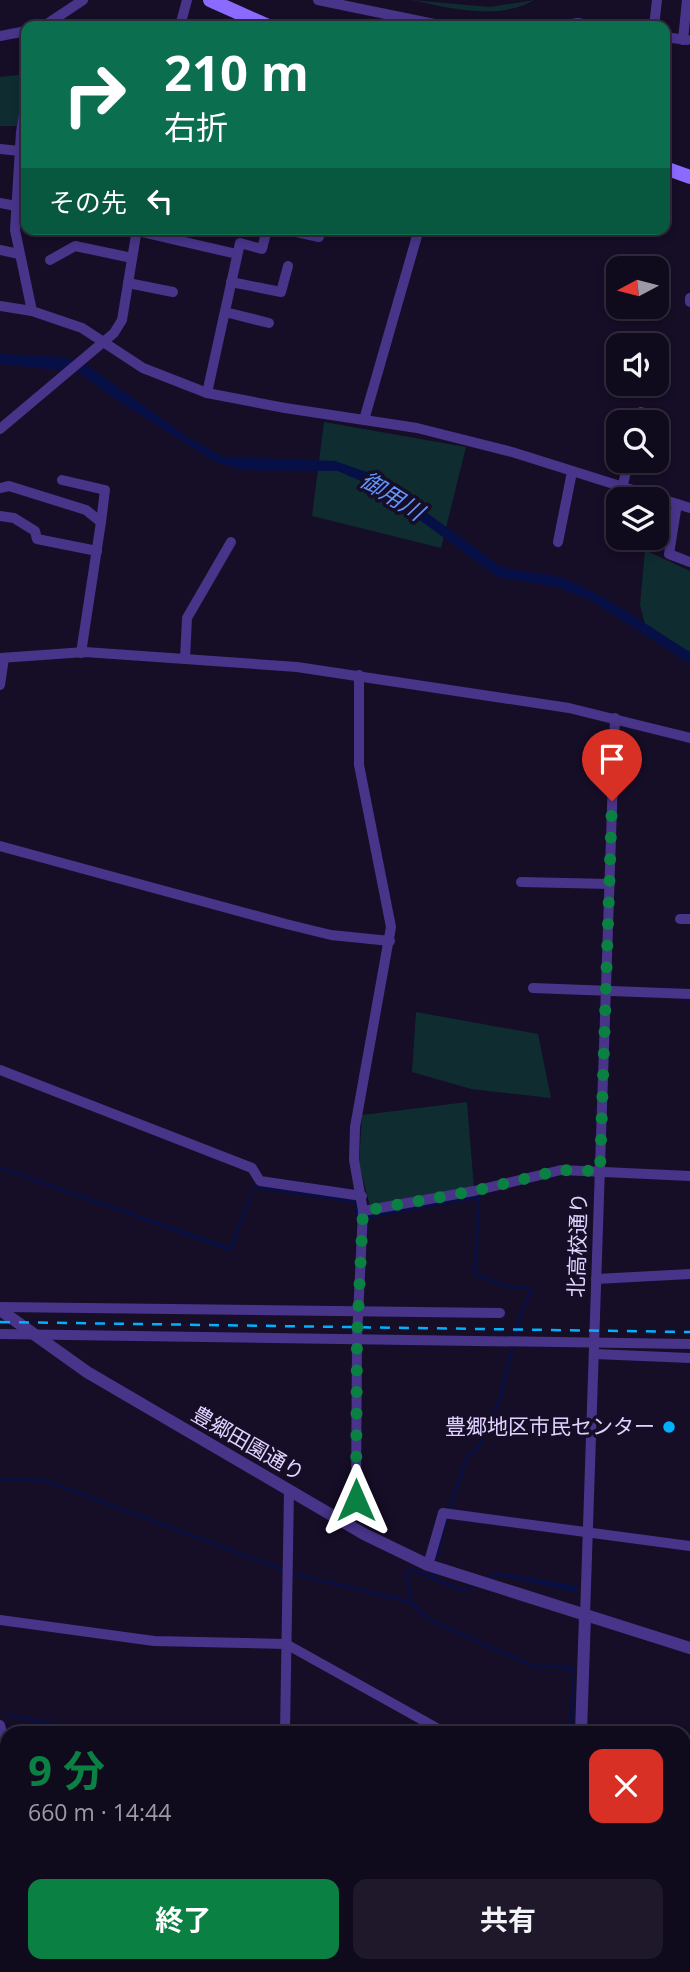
<!DOCTYPE html>
<html lang="ja">
<head>
<meta charset="utf-8">
<style>
	body { margin:0; font-family:"Open Sans","Noto Sans JP",sans-serif; background:#1e182a; color:#f1f3f6; height:100vh; display:flex; flex-direction:column; font-size:26px; white-space:nowrap }
	* { box-sizing:border-box; margin:0 }
	p { font-size:23px; color:#9c9aa4 }
	.icon { flex:none; width:38px; height:38px; fill:none; stroke:currentColor; stroke-width:2; stroke-linecap:round; stroke-linejoin:round }
	.map { position:relative; flex:1; overflow:hidden }
	.drawer { position:absolute; left:0px; top:1726px; width:691px; height:247px; display:flex; flex-direction:column; background:#100a1d; border-radius:21px 21px 0 0; box-shadow:0 4px 10px #0003,0 0 0 2px #302b3b }
	.drawer>* { flex:none }
	.banner { position:absolute; left:21px; top:21px; width:649px; height:214px; border-radius:14px; box-shadow:0 4px 10px #0003,0 0 0 2px #302b3b; background:#0b6e4f; color:#fff; overflow:hidden }
	.needle { width:46px; rotate:263deg }
	.fabs { position:absolute; left:606px; top:256px; display:grid; gap:14px }
	.fabs a { display:grid; place-items:center; width:63px; height:63px; border-radius:14px; background:#100a1d; box-shadow:0 4px 10px #0003,0 0 0 2px #302b3b; font-size:35px }
	.pin { position:absolute; display:grid; place-items:center; width:60px; height:60px; color:#fff; margin:-72px -30px; border-radius:50% 50% 50% 0; rotate:-45deg; box-shadow:0 0 7px #0007 }
	.pin .icon { rotate:45deg }
	.me { position:absolute; width:77px; margin:-38px; rotate:0deg; stroke-linejoin:round; filter:drop-shadow(0 0 5px #0008) }
	.turn { display:flex; align-items:center; gap:24px; height:147px; padding:0 28px; font-size:32px }
	.turn .icon { width:91px; height:91px; stroke-width:2.5 }
	.turn b { display:block; font-size:49px; line-height:60px }
	.then { display:flex; align-items:center; height:66px; padding:0 28px; background:#0003; gap:14px; font-size:26px }
	.round { display:grid; place-items:center; flex:none; width:74px; height:74px; border-radius:14px; background:#1e182a }
	.head { display:flex; align-items:center; justify-content:space-between; height:119px; padding:0 28px }
	h1 { font-size:42px; font-weight:700; line-height:52px; color:#0b8043 }
	.action { display:flex; gap:14px; margin-top:auto; padding:14px 28px }
	.action a { flex:1; height:80px; border-radius:14px; background:#0b8043; color:#fff; font-size:28px; font-weight:700; line-height:80px; text-align:center }
	.action a+a { background:#1e182a; color:#f1f3f6 }
	.map>svg:first-child { display:block }
</style>
</head>
<body>
<div class="map">
<svg width="690" height="1972" viewBox="0 0 690 1972">
	<rect width="100%" height="100%" fill="#160d27"/>
	<!-- green -->
	<g fill="#0f2c31">
		<path d="M411 0 490 7 534 0C500 21 448 8 411 0Z"/>
		<path d="M26 74 17 126H0V77Z"/>
		<path d="M324 422 466 447 441 548 312 516Z"/>
		<path d="M645 550 690 571V655L645 625 640 605Z"/>
		<path d="M416 1012 538 1034 551 1098 471 1089 412 1072Z"/>
		<path d="M467 1102 474 1188 370 1206 359 1164 362 1115Z"/>
	</g>
	<!-- water -->
	<g fill="#061047">
		<path d="M0 354 62 357 84 363 189 438 223 457 335 461 375 475 500 566C522 574 547 571 568 580 611 599 650 627 690 652V664L592 601 557 587 498 577 374 487 338 471 241 470 214 461 112 397 78 372 0 364Z"/>
		<path d="M0 1168 229 1249 254 1185 255 1187 232 1250 229 1251Z"/>
		<path d="M495 1572 577 1586V1592L497 1575Z"/>
	</g>
	<g fill="none" stroke-linecap="round" stroke-linejoin="round">
		<!-- stream -->
		<g stroke="#061047" stroke-width="2.5">
			<path d="M0 1168 231 1249"/>
			<path d="M254 1187 356 1202 358 1219"/>
			<path d="M368 1217 479 1197 475 1274 506 1286 532 1289 520 1315 515 1338"/>
			<path d="M0 1480H44L284 1570"/>
			<path d="M449 1511 468 1454 477 1450 500 1400 513 1344"/>
			<path d="M436 1559 447 1517"/>
			<path d="M290 1573 411 1602 406 1572 413 1570 432 1578V1575"/>
			<path d="M432 1578 464 1591 474 1585"/>
			<path d="M486 1579 499 1574"/>
			<path d="M411 1602 430 1620 533 1666 573 1668 571 1732"/>
			<path d="M6 1714 88 1732"/>
			<path d="M8 1726 9 1732"/>
			<path d="M684 1812 690 1813"/>
			<path d="M526 1965 536 1972"/>
			<path d="M540 1972 544 1965"/>
		</g>
		<!-- minor -->
		<g stroke="#483489" stroke-width="10">
			<path d="M318 0 444 26"/>
			<path d="M44 26 83 0"/>
			<path d="M180 26 187 0"/>
			<path d="M560 26 578 23 592 26"/>
			<path d="M654 26 657 0"/>
			<path d="M0 36 26 31"/>
			<path d="M665 37 687 40"/>
			<path d="M683 40 687 0"/>
			<path d="M26 102 21 132 15 230 32 311 82 328 143 368 207 393 285 408 417 428 512 452 690 508"/>
			<path d="M0 149 20 151"/>
			<path d="M0 203 16 206"/>
			<path d="M283 229 319 237"/>
			<path d="M137 231 237 254"/>
			<path d="M0 250 19 254"/>
			<path d="M50 260 75 246 132 258"/>
			<path d="M231 282 281 292 288 266"/>
			<path d="M128 283 173 292"/>
			<path d="M690 298V302"/>
			<path d="M0 306 32 311"/>
			<path d="M225 312 269 323"/>
			<path d="M207 393 240 243 262 249 267 229"/>
			<path d="M364 420 419 229"/>
			<path d="M639 422 641 412"/>
			<path d="M0 429 114 333 122 320 137 229"/>
			<path d="M62 480 105 490 101 522"/>
			<path d="M0 488 9 486 86 510 101 522 81 653"/>
			<path d="M622 488 629 460"/>
			<path d="M677 504 669 554 690 562"/>
			<path d="M0 516 14 518 35 531 37 539 97 551"/>
			<path d="M558 542 572 472"/>
			<path d="M0 658 85 652 297 667 569 708 690 738"/>
			<path d="M185 659 187 618 231 542"/>
			<path d="M0 685 4 658"/>
			<path d="M0 846 286 924 331 935 390 941"/>
			<path d="M521 882 610 884"/>
			<path d="M680 919H690"/>
			<path d="M533 988 690 994"/>
			<path d="M0 1070 252 1168 260 1181 362 1196"/>
			<path d="M363 1211 474 1191 561 1170 690 1176"/>
			<path d="M596 1279 690 1274"/>
			<path d="M0 1307 500 1313"/>
			<path d="M0 1334 690 1344"/>
			<path d="M594 1354 690 1358"/>
			<path d="M344 1522 356 1500 357 1337 363 1211 354 1160 355 1127 391 927 359 765V675"/>
			<path d="M428 1565 443 1513 690 1546"/>
			<path d="M585 1616 615 718"/>
			<path d="M0 1620 154 1641 286 1644 444 1732"/>
			<path d="M0 1725 7 1750"/>
			<path d="M285 1732 289 1490"/>
			<path d="M0 1958H7"/>
			<path d="M87 1965 113 1972"/>
			<path d="M488 1972 489 1965"/>
		</g>
		<!-- tertiary -->
		<g stroke="#483489" stroke-width="12">
			<path d="M0 1310 87 1372 364 1534 428 1565 690 1648"/>
			<path d="M581 1732 585 1616"/>
			<path d="M553 1972 556 1965"/>
		</g>
		<!-- secondary -->
		<g stroke="#8b6aff" stroke-width="14">
			<path d="M210 0 268 26"/>
			<path d="M665 168 690 177"/>
		</g>
		<!-- rail -->
		<path stroke="#00b2fe" stroke-width="2.5" stroke-dasharray="10 9" stroke-linecap="butt" d="M0 1322 690 1332"/>
	</g>
	<g fill="none" stroke-linecap="round" stroke-linejoin="round">
		<!-- route -->
		<path stroke="#0b8043" stroke-width="12" stroke-dasharray="0 21.6" d="M356 1500 357 1338 363 1211 474 1191 561 1170 600 1171 612 801"/>
	</g>
	<!-- markers -->
	<circle fill="#00b2fe" stroke="#160d27" stroke-width="2.5" cx="669" cy="1427" r="7"/>
	<g text-anchor="middle" stroke-width="7" stroke-linejoin="round" paint-order="stroke">
		<!-- street labels -->
		<g font-size="21" fill="#e0d3ff" stroke="#160d27">
			<text transform="translate(578 1245) rotate(-88)" y="7">北高校通り</text>
			<text transform="translate(248 1444) rotate(30)" y="7">豊郷田園通り</text>
		</g>
		<!-- poi labels -->
		<g font-size="21" fill="#e0d3ff" stroke="#160d27" text-anchor="end">
			<text x="655" y="1434">豊郷地区市民センター</text>
		</g>
		<!-- water labels -->
		<g font-size="23" font-style="italic" fill="#6196ff" stroke="#160d27">
			<text transform="translate(392 496) rotate(32)" y="8">御用川</text>
		</g>
	</g>
</svg>
<div class="fabs">
<a><svg class="needle" viewBox="-14 -14 28 28"><path d="M0-13l5 13h-10z" fill="#e53935"/><path d="M0 13l5-13h-10z" fill="#9c9aa4"/></svg></a>
<a><svg class="icon" aria-label="sound" viewBox="0 0 24 24"><path d="M4 9h4l5-4v14l-5-4H4zM17 9q2 3 0 6"/></svg></a>
<a><svg class="icon" aria-label="search" viewBox="0 0 24 24"><circle cx="10" cy="10" r="6"/><path d="M15 15l6 6"/></svg></a>
<a><svg class="icon" aria-label="layers" viewBox="0 0 24 24"><path d="M12 4l9 5-9 5-9-5zM3 14l9 5 9-5"/></svg></a>
</div>
<div class="pin" style="left:612px;top:801px;background:#d93025"><svg class="icon" aria-label="arrive" viewBox="0 0 24 24"><path d="M6 21V4h12l-3 4 3 4H6"/></svg></div>
<svg class="me" style="left:356px;top:1500px" viewBox="-20 -20 40 40"><path d="M0-17L14 15 0 8-14 15z" fill="#0b8043" stroke="#fff" stroke-width="4"/></svg>
<div class="banner">
<div class="turn"><svg class="icon" aria-label="right" viewBox="0 0 24 24"><path d="M7 20v-9h11M14 6l5 5-5 5"/></svg><div><b>210 m</b>右折</div></div>
<div class="then">その先<svg class="icon" aria-label="left" viewBox="0 0 24 24"><path d="M17 20v-9H6M10 6l-5 5 5 5"/></svg></div>
</div>
<section class="drawer">
<div class="head"><div><h1>9 分</h1><p>660 m · 14:44</p></div><a class="round" style="background:#d93025;color:#fff"><svg class="icon" aria-label="close" viewBox="0 0 24 24"><path d="M6 6l12 12M18 6L6 18"/></svg></a></div>
<div class="action"><a>終了</a><a>共有</a></div>
</section>
</div>
</body>
</html>
